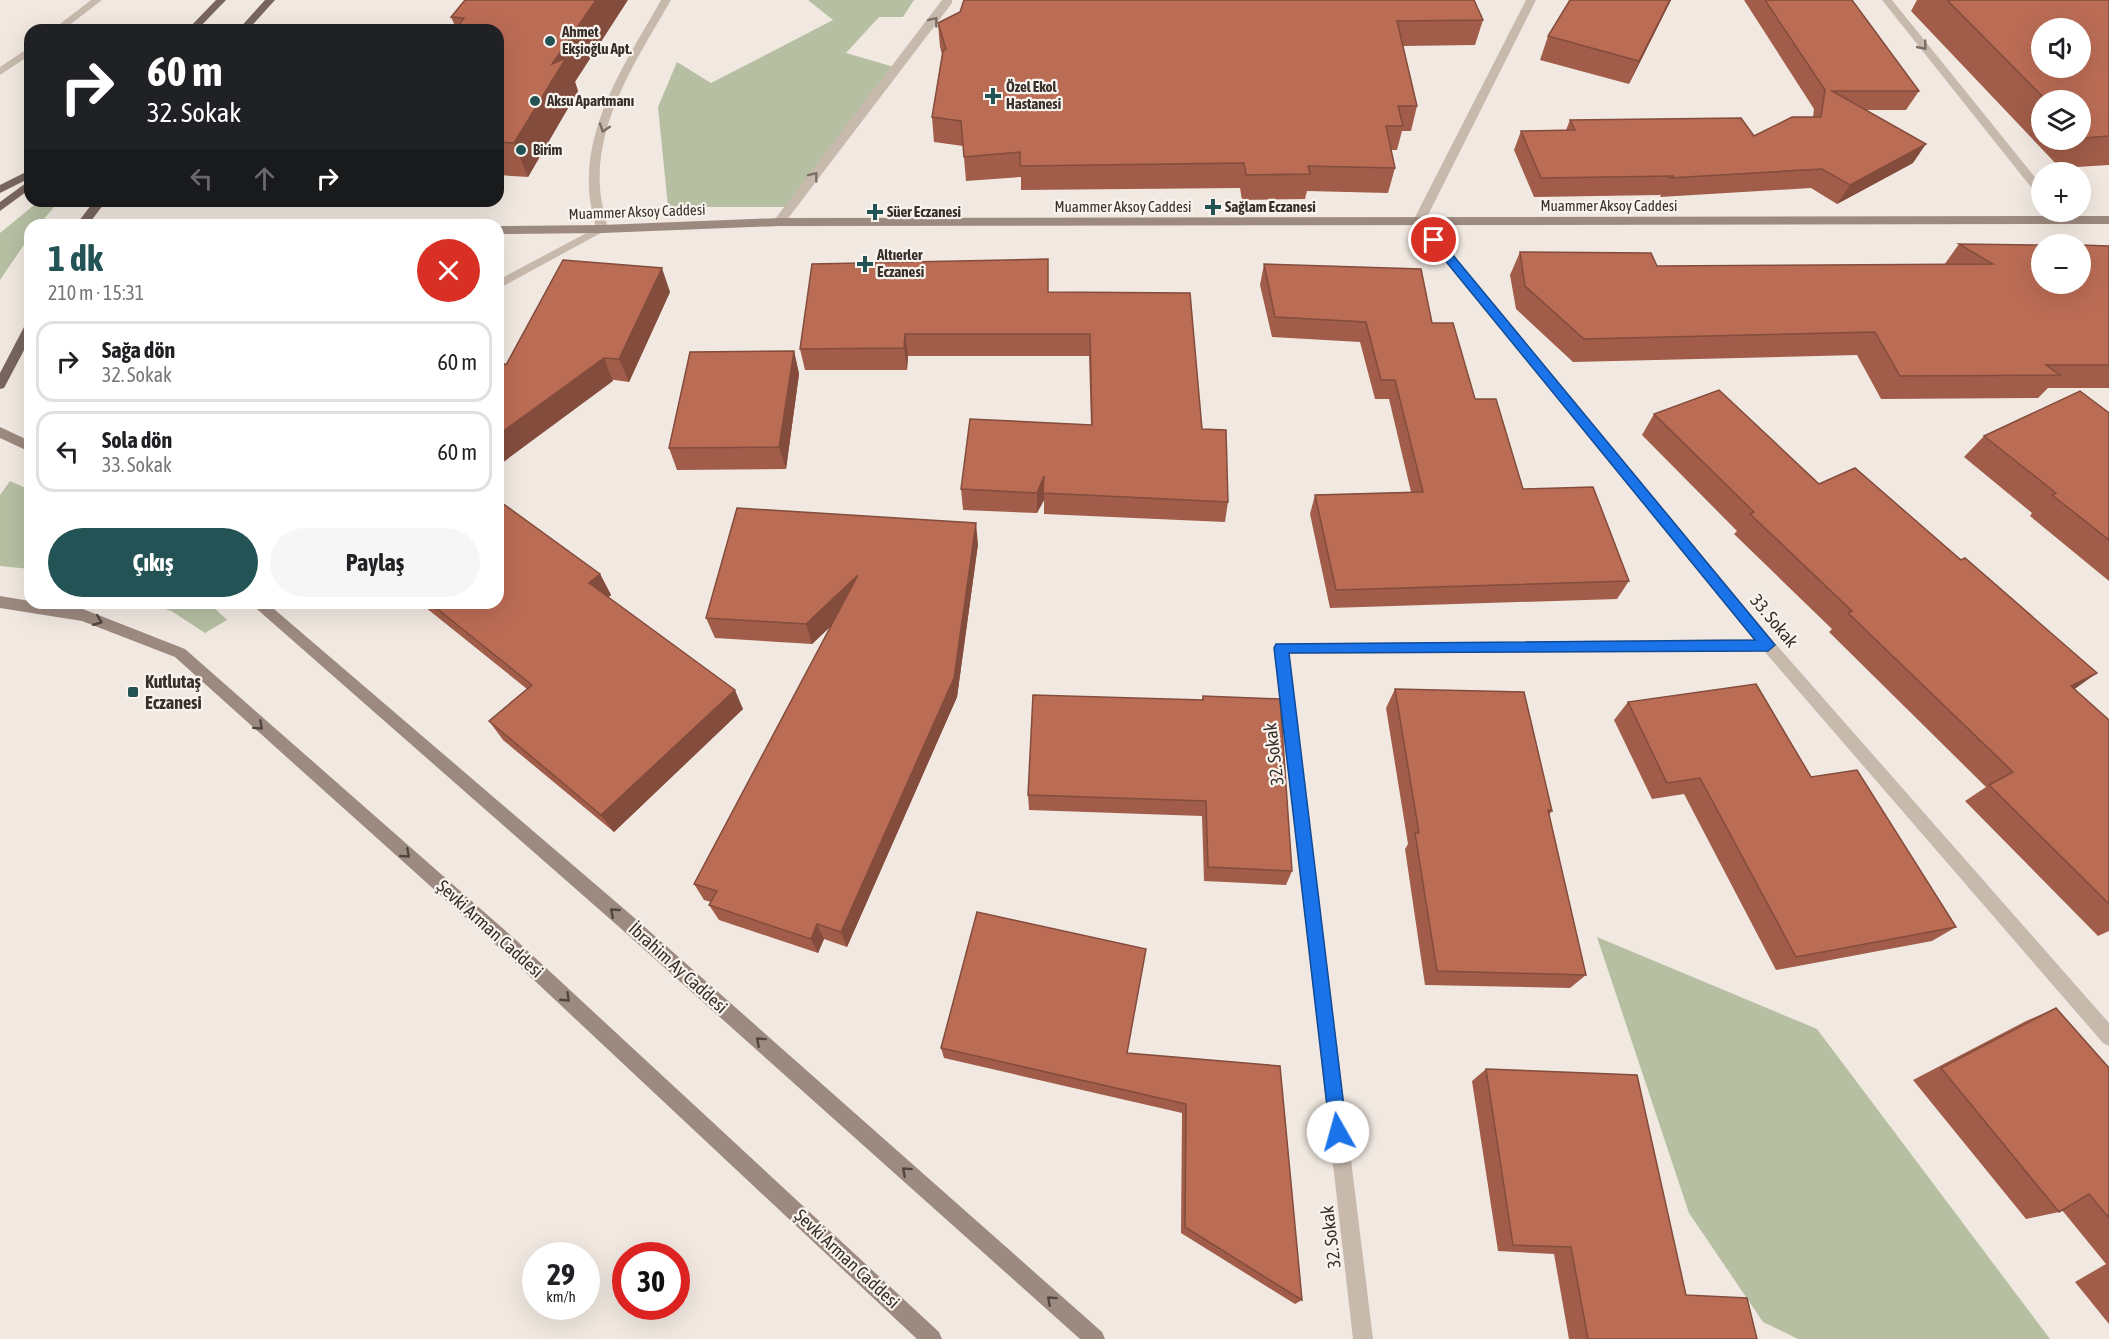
<!DOCTYPE html>
<html lang="tr">
<head>
<meta charset="utf-8">
<style>
	body { margin:0; font-family:"Asap Condensed",sans-serif; background:#f6f6f6; color:#202124; height:100vh; display:flex; flex-direction:column; font-size:22px; white-space:nowrap }
	* { box-sizing:border-box; margin:0 }
	p { font-size:20px; color:#757577 }
	.icon { flex:none; width:33px; height:33px; fill:none; stroke:currentColor; stroke-width:2; stroke-linecap:round; stroke-linejoin:round }
	.map { position:relative; flex:1; overflow:hidden }
	.side { position:absolute; left:24px; top:219px; width:480px; height:390px; display:flex; flex-direction:column; background:#fff; border-radius:18px; box-shadow:0 6px 24px #0002 }
	.side>* { flex:none }
	.banner { position:absolute; left:24px; top:24px; width:480px; height:183px; border-radius:18px; box-shadow:0 6px 24px #0002; background:#202124; color:#fff; overflow:hidden }
	.buttons { position:absolute; left:2031px; top:18px; display:grid; gap:12px }
	.buttons a { display:grid; place-items:center; width:60px; height:60px; border-radius:50%; background:#fff; box-shadow:0 6px 24px #0002; font-size:30px }
	.speed { position:absolute; left:522px; top:1242px; display:flex; gap:12px; font-size:30px; font-weight:700; text-align:center }
	.speed>* { display:grid; place-content:center; width:78px; height:78px; border-radius:50%; background:#fff; box-shadow:0 6px 24px #0002; line-height:1 }
	.speed small { font-size:15px; font-weight:400 }
	.speed .limit { border:9px solid #d22; background:#fff; color:#111 }
	.pin { position:absolute; display:grid; place-items:center; width:51px; height:51px; color:#fff; margin:-26px; border:3px solid #fff; border-radius:50%; box-shadow:0 2px 6px #0007 }
	.me { position:absolute; width:66px; margin:-33px; rotate:353deg; stroke-linejoin:round; filter:drop-shadow(0 0 4px #0008) }
	.turn { display:flex; align-items:center; gap:21px; height:126px; padding:0 24px; font-size:27px }
	.turn .icon { width:78px; height:78px; stroke-width:2.5 }
	.turn b { display:block; font-size:42px; line-height:51px }
	.lanes { display:flex; align-items:center; height:57px; padding:0 24px; background:#0003; justify-content:center; gap:30px; direction:ltr }
	.lanes .off { opacity:.35 }
	.round { display:grid; place-items:center; flex:none; width:63px; height:63px; border-radius:32px; background:#f6f6f6 }
	.summary { display:flex; align-items:center; justify-content:space-between; height:102px; padding:0 24px }
	h1 { font-size:36px; font-weight:700; line-height:45px; color:#245355 }
	.primary-button { display:flex; gap:12px; margin-top:auto; padding:12px 24px }
	.primary-button a { flex:1; height:69px; border-radius:36px; background:#245355; color:#fff; font-size:24px; font-weight:700; line-height:69px; text-align:center }
	.primary-button a+a { background:#f6f6f6; color:#202124 }
	ul { padding:0; list-style:none }
	li { display:flex; align-items:center; gap:18px; height:81px; margin:0 12px 9px; padding:0 12px; border:3px solid #e0e0e0; border-radius:18px }
	li div { flex:1 }
	li b { display:block; font-size:22px }
	li em { font-style:normal }
	.map>svg:first-child { display:block }
</style>
</head>
<body>
<div class="map">
<svg width="2109" height="1339" viewBox="0 0 2109 1339">
	<rect width="100%" height="100%" fill="#f1e9e1"/>
	<!-- green -->
	<g fill="#b6bfa2">
		<path d="M808 0H914L903 17H879L846 53 901 69 795 207H668L658 107 677 62 711 83 833 20Z"/>
		<path d="M39 201H59L39 225H30V236L0 280V233Z"/>
		<path d="M10 481 30 490V569L0 566V495Z"/>
		<path d="M151 603H209L227 620 205 633 173 612Z"/>
		<path d="M1597 937 1817 1029 2050 1339H1798L1763 1322 1689 1213Z"/>
	</g>
	<g fill="none" stroke-linecap="round" stroke-linejoin="round">
		<!-- minor -->
		<g fill="#c8b9ad" fill-rule="evenodd">
			<path d="M91 0H102L63 30H52Z"/>
			<path d="M661 0H671C639 56 595 120 600 188 601 202 605 216 608 229L498 289V280L596 228C593 214 589 201 589 187 586 119 629 57 661 0Z"/>
			<path d="M942 0H952V3L783 225H775V219Z"/>
			<path d="M1526 0H1536L1425 221 1773 641 2109 1023V1046L2103 1043 1764 651 1289 654 1373 1339H1353L1274 648 1276 644 1754 639 1413 221Z"/>
			<path d="M1882 0H1892L2042 186V197L2038 196Z"/>
			<path d="M30 47V55L0 75V67Z"/>
		</g>
		<!-- secondary -->
		<g fill="#9c897f" fill-rule="evenodd">
			<path d="M2109 216V224L779 226 602 233 498 234V226L602 225 779 218Z"/>
			<path d="M0 427 30 441V452L0 438Z"/>
			<path d="M0 596 30 601V603L83 609 185 649 517 941 939 1332 942 1339H917L505 953 175 657 82 621 0 608Z"/>
			<path d="M250 603H267L630 914 1102 1332 1105 1339H1080L618 926Z"/>
		</g>
		<!-- primary -->
		<g fill="#78665e" fill-rule="evenodd">
			<path d="M216 0H226L197 30H187Z"/>
			<path d="M265 0H275L248 30H238Z"/>
			<path d="M30 170V178L0 193V185Z"/>
			<path d="M30 180V189L0 211V202Z"/>
			<path d="M94 201H106L88 225H76Z"/>
			<path d="M30 323V339L4 388 0 389V373L24 327Z"/>
		</g>
	</g>
	<!-- wall -->
	<g fill="#a15d49" fill-rule="evenodd">
		<path d="M465 0 575 82 578 91 528 177 498 175V30L456 28 451 17Z"/>
		<path d="M1570 0H1671L1629 84 1540 60 1548 36Z"/>
		<path d="M1744 0H1852L1919 91 1906 110H1866L1913 163 1837 204 1811 188 1660 197 1661 195 1534 197 1514 150 1521 131 1566 130 1570 120 1754 136 1813 117 1814 109Z"/>
		<path d="M1917 0H2109V165L2060 168 1911 11ZM2042 100H2080V140H2042Z"/>
		<path d="M1483 20 1475 45 1403 46 1417 106 1411 131H1402L1397 150H1391L1395 168 1388 193 1307 191 1305 199 1242 200 1240 188 1021 190V177L966 181 963 146 934 142 932 117 942 54 940 47 938 23Z"/>
		<path d="M1959 244 2109 246V388H2048L2038 398 1881 399 1857 355 1573 362 1516 309 1510 275 1520 252 1657 266 1944 265Z"/>
		<path d="M1264 264 1432 323 1523 489 1629 581 1617 599 1330 608 1310 514 1315 495 1411 492 1389 399H1375L1360 342 1272 337 1260 285Z"/>
		<path d="M670 292 629 382 506 365Z"/>
		<path d="M1048 292 1202 429 1228 502 1225 522 1044 514V500L1037 513 963 510 961 489 1091 425 1089 356H908L907 370H805L800 349Z"/>
		<path d="M794 351 799 374 786 469 677 470 669 448Z"/>
		<path d="M2109 413V581L2030 516 2032 513 1964 457 1984 436Z"/>
		<path d="M1654 414 1819 484 2074 689 2109 720V931L2098 936 1965 801 1986 787 1829 632 1832 629 1734 534 1737 531 1642 435Z"/>
		<path d="M978 544 957 697 847 947 824 939 818 953 719 920 709 905 711 902 704 900 694 884 831 626 812 644 715 638 706 618Z"/>
		<path d="M600 574 611 595 608 597 743 709 614 832 503 740 489 721 527 689 420 603H498Z"/>
		<path d="M1395 689 1552 811 1549 815 1586 975 1570 988 1425 985 1405 849 1408 844 1386 708Z"/>
		<path d="M1203 696 1292 871 1286 885 1204 881 1202 816 1029 810 1028 795 1202 700Z"/>
		<path d="M1628 702 1811 777 1956 927 1932 941 1776 970 1684 794 1652 799 1614 720Z"/>
		<path d="M2056 1008 2109 1068V1324L2075 1282 2106 1264 2062 1210 2059 1212 2026 1219 1913 1080 2026 1021Z"/>
		<path d="M941 1048 1127 1053 1280 1066 1302 1300 1295 1304 1181 1233 1182 1113 944 1058Z"/>
		<path d="M1486 1069 1686 1295 1757 1339H1569L1554 1254 1498 1251 1472 1081Z"/>
	</g>
	<!-- shaded-wall -->
	<g fill="#834c3c">
		<path d="M596 0H628L575 82 578 91 528 177 514 143 552 64Z"/>
		<path d="M1670 0H1671L1629 84 1639 61Z"/>
		<path d="M1926 144 1913 163 1837 204 1850 185Z"/>
		<path d="M662 268 670 292 629 382 619 359Z"/>
		<path d="M905 334 908 356 907 370 904 348Z"/>
		<path d="M794 351 799 374 786 469 779 447Z"/>
		<path d="M604 358 613 381 498 466V435Z"/>
		<path d="M1044 476V500L1037 513V493Z"/>
		<path d="M976 523 978 544 957 697 847 947 841 932Z"/>
		<path d="M600 574 611 595 601 604 589 583Z"/>
		<path d="M858 575 863 596 812 644 806 624Z"/>
		<path d="M2097 673 2072 691 2071 686Z"/>
		<path d="M735 690 743 709 614 832 601 815Z"/>
		<path d="M817 924 824 939 818 953 811 939Z"/>
	</g>
	<!-- building -->
	<g fill="#bb6c55" stroke="#834c3c" stroke-width="1.5" fill-rule="evenodd">
		<path d="M465 0H596L552 64 566 58 514 143 498 142V30H455L464 18 451 17Z"/>
		<path d="M964 0H1474L1483 20 1397 21 1417 106H1398L1403 126H1386L1395 168 1308 166 1310 174 1246 175 1244 163 1020 166V152L964 157 961 121 932 117 943 51 946 49 938 23 960 12Z"/>
		<path d="M1570 0H1670L1639 61 1548 36Z"/>
		<path d="M1765 0H1852L1919 91H1832L1926 144 1850 185 1822 169 1669 178 1674 176 1541 178 1521 131 1575 130 1570 120 1741 118 1754 136 1792 117H1821L1825 90Z"/>
		<path d="M1947 0H2109V136L2084 138 2080 135V100H2046ZM2042 28H2080V68H2042Z"/>
		<path d="M1959 244 2042 245V284H2080V245L2109 246V365H2046L2060 375 1900 376 1875 332 1584 339 1525 286 1520 252 1651 253 1657 266 1993 264Z"/>
		<path d="M1048 259V292L1190 293 1202 429 1226 430 1228 502 1043 493 1044 476 1037 493 961 489 970 419 1092 425 1090 334H905L904 348 800 349 812 264Z"/>
		<path d="M563 260 662 268 619 359 604 358 498 435V360L506 365Z"/>
		<path d="M1264 264 1421 269 1432 323H1453L1475 399H1496L1523 489 1593 487 1629 581 1336 590 1315 495 1423 492 1395 380H1381L1366 322 1275 317Z"/>
		<path d="M794 351 779 447 669 448 690 352Z"/>
		<path d="M1719 390 1819 484 1855 468 1961 560 1965 558 2097 673 2071 686 2109 720V904L1989 785 2013 772 1848 613 1852 611 1750 514 1754 512 1654 414Z"/>
		<path d="M2080 391 2109 413V540L2052 495 2056 493 1984 436Z"/>
		<path d="M498 500 600 574 589 583 735 690 601 815 489 721 532 685 430 603H498Z"/>
		<path d="M737 508 976 523 954 678 841 932 817 924 811 939 709 905 717 891 694 884 858 575 806 624 706 618Z"/>
		<path d="M1756 684 1811 777 1857 770 1956 927 1796 957 1700 778 1667 783 1628 702Z"/>
		<path d="M1395 689 1524 692 1552 811 1548 810 1586 975 1437 971 1415 833H1419Z"/>
		<path d="M1033 695 1203 700V696L1280 699 1292 871 1208 867 1206 801 1028 795Z"/>
		<path d="M977 912 1146 949 1127 1053 1280 1066 1302 1300 1185 1227 1186 1104 941 1048Z"/>
		<path d="M2056 1008 2109 1068V1218L2089 1194 2059 1212 1941 1068Z"/>
		<path d="M1486 1069 1637 1075 1686 1295 1747 1298 1757 1339H1588L1571 1247 1513 1245Z"/>
	</g>
	<!-- one-way arrows -->
	<defs><path id="oneway-chevron" d="M-2-3.5L2.5 0L-2 3.5" fill="none" stroke-width="1.6" stroke-linecap="round" stroke-linejoin="round" transform="scale(1.5)"/></defs>
	<g stroke="#796d66">
		<use href="#oneway-chevron" transform="translate(934 21) rotate(-52)"/>
		<use href="#oneway-chevron" transform="translate(1923 46) rotate(51)"/>
		<use href="#oneway-chevron" transform="translate(604 128) rotate(108)"/>
		<use href="#oneway-chevron" transform="translate(814 176) rotate(-52)"/>
	</g>
	<g stroke="#514640">
		<use href="#oneway-chevron" transform="translate(98 621) rotate(22)"/>
		<use href="#oneway-chevron" transform="translate(259 726) rotate(42)"/>
		<use href="#oneway-chevron" transform="translate(406 854) rotate(41)"/>
		<use href="#oneway-chevron" transform="translate(614 912) rotate(-139)"/>
		<use href="#oneway-chevron" transform="translate(566 998) rotate(43)"/>
		<use href="#oneway-chevron" transform="translate(760 1041) rotate(-138)"/>
		<use href="#oneway-chevron" transform="translate(906 1171) rotate(-138)"/>
		<use href="#oneway-chevron" transform="translate(1051 1300) rotate(-138)"/>
	</g>
	<!-- route -->
	<path fill="#1a73e8" stroke="#114b97" stroke-width="1.5" d="M1430 237H1438L1775 645 1768 651 1289 653 1347 1132 1345 1138 1338 1140 1332 1138 1330 1132 1274 648 1276 644 1755 640 1430 242Z"/>
	<!-- markers -->
	<g fill="#245355" stroke="#f9f3ed" stroke-width="2">
		<circle cx="550" cy="41" r="6"/>
		<path d="M990 87h6v6h6v6h-6v6h-6v-6h-6v-6h6z"/>
		<circle cx="535" cy="101" r="6"/>
		<circle cx="521" cy="150" r="6"/>
		<path d="M1210 198h6v6h6v6h-6v6h-6v-6h-6v-6h6z"/>
		<path d="M872 203h6v6h6v6h-6v6h-6v-6h-6v-6h6z"/>
		<path d="M862 255h6v6h6v6h-6v6h-6v-6h-6v-6h6z"/>
		<rect x="127" y="686" width="12" height="12" rx="3"/>
	</g>
	<g text-anchor="middle" stroke-width="4.5" stroke-linejoin="round" paint-order="stroke">
		<!-- far-poi labels -->
		<g font-size="15" font-weight="bold" fill="#382f2b" stroke="#f9f3ed" text-anchor="start">
			<text x="562" y="37">Ahmet<tspan x="562" dy="17">Ekşioğlu Apt.</tspan></text>
			<text x="1006" y="92">Özel Ekol<tspan x="1006" dy="17">Hastanesi</tspan></text>
			<text x="547" y="106">Aksu Apartmanı</text>
			<text x="533" y="155">Birim</text>
			<text x="1225" y="212">Sağlam Eczanesi</text>
			<text x="887" y="217">Süer Eczanesi</text>
			<text x="877" y="260">Altıerler<tspan x="877" dy="17">Eczanesi</tspan></text>
		</g>
		<!-- far-street labels -->
		<g font-size="15" fill="#382f2b" stroke="#f9f3ed">
			<text x="1609" y="211">Muammer Aksoy Caddesi</text>
			<text x="1123" y="212">Muammer Aksoy Caddesi</text>
			<text transform="translate(637 212) rotate(-2)" y="5">Muammer Aksoy Caddesi</text>
		</g>
		<!-- street labels -->
		<g font-size="18" fill="#382f2b" stroke="#f9f3ed">
			<text transform="translate(1774 621) rotate(50)" y="6">33. Sokak</text>
			<text transform="translate(1274 754) rotate(-97)" y="6">32. Sokak</text>
			<text transform="translate(490 929) rotate(42)" y="6">Şevki Arman Caddesi</text>
			<text transform="translate(678 968) rotate(42)" y="6">İbrahim Ay Caddesi</text>
			<text transform="translate(1331 1237) rotate(-97)" y="6">32. Sokak</text>
			<text transform="translate(847 1259) rotate(43)" y="6">Şevki Arman Caddesi</text>
		</g>
		<!-- poi labels -->
		<g font-size="18" font-weight="bold" fill="#382f2b" stroke="#f9f3ed" text-anchor="start">
			<text x="145" y="688">Kutlutaş<tspan x="145" dy="21">Eczanesi</tspan></text>
		</g>
	</g>
</svg>
<div class="buttons">
<a><svg class="icon" aria-label="sound" viewBox="0 0 24 24"><path d="M4 9h4l5-4v14l-5-4H4zM17 9q2 3 0 6"/></svg></a>
<a><svg class="icon" aria-label="layers" viewBox="0 0 24 24"><path d="M12 4l9 5-9 5-9-5zM3 14l9 5 9-5"/></svg></a>
<a>+</a>
<a>−</a>
</div>
<div class="speed"><div>29<small>km/h</small></div><div class="limit">30</div></div>
<div class="pin" style="left:1434px;top:240px;background:#d93025"><svg class="icon" aria-label="arrive" viewBox="0 0 24 24"><path d="M6 21V4h12l-3 4 3 4H6"/></svg></div>
<svg class="me" style="left:1338px;top:1132px" viewBox="-20 -20 40 40"><circle r="19" fill="#fff"/><path d="M0-13L10 11 0 6-10 11z" fill="#1a73e8"/></svg>
<div class="banner">
<div class="turn"><svg class="icon" aria-label="right" viewBox="0 0 24 24"><path d="M7 20v-9h11M14 6l5 5-5 5"/></svg><div><b>60 m</b>32. Sokak</div></div>
<div class="lanes"><svg class="icon off" aria-label="left" viewBox="0 0 24 24"><path d="M17 20v-9H6M10 6l-5 5 5 5"/></svg><svg class="icon off" aria-label="ahead" viewBox="0 0 24 24"><path d="M12 20V5M6 11l6-6 6 6"/></svg><svg class="icon" aria-label="right" viewBox="0 0 24 24"><path d="M7 20v-9h11M14 6l5 5-5 5"/></svg></div>
</div>
<section class="side">
<div class="summary"><div><h1>1 dk</h1><p>210 m · 15:31</p></div><a class="round" style="background:#d93025;color:#fff"><svg class="icon" aria-label="close" viewBox="0 0 24 24"><path d="M6 6l12 12M18 6L6 18"/></svg></a></div>
<ul>
<li><svg class="icon" aria-label="right" viewBox="0 0 24 24"><path d="M7 20v-9h11M14 6l5 5-5 5"/></svg><div><b>Sağa dön</b><p>32. Sokak</p></div><em>60 m</em></li>
<li><svg class="icon" aria-label="left" viewBox="0 0 24 24"><path d="M17 20v-9H6M10 6l-5 5 5 5"/></svg><div><b>Sola dön</b><p>33. Sokak</p></div><em>60 m</em></li>
</ul>
<div class="primary-button"><a>Çıkış</a><a>Paylaş</a></div>
</section>
</div>
</body>
</html>
